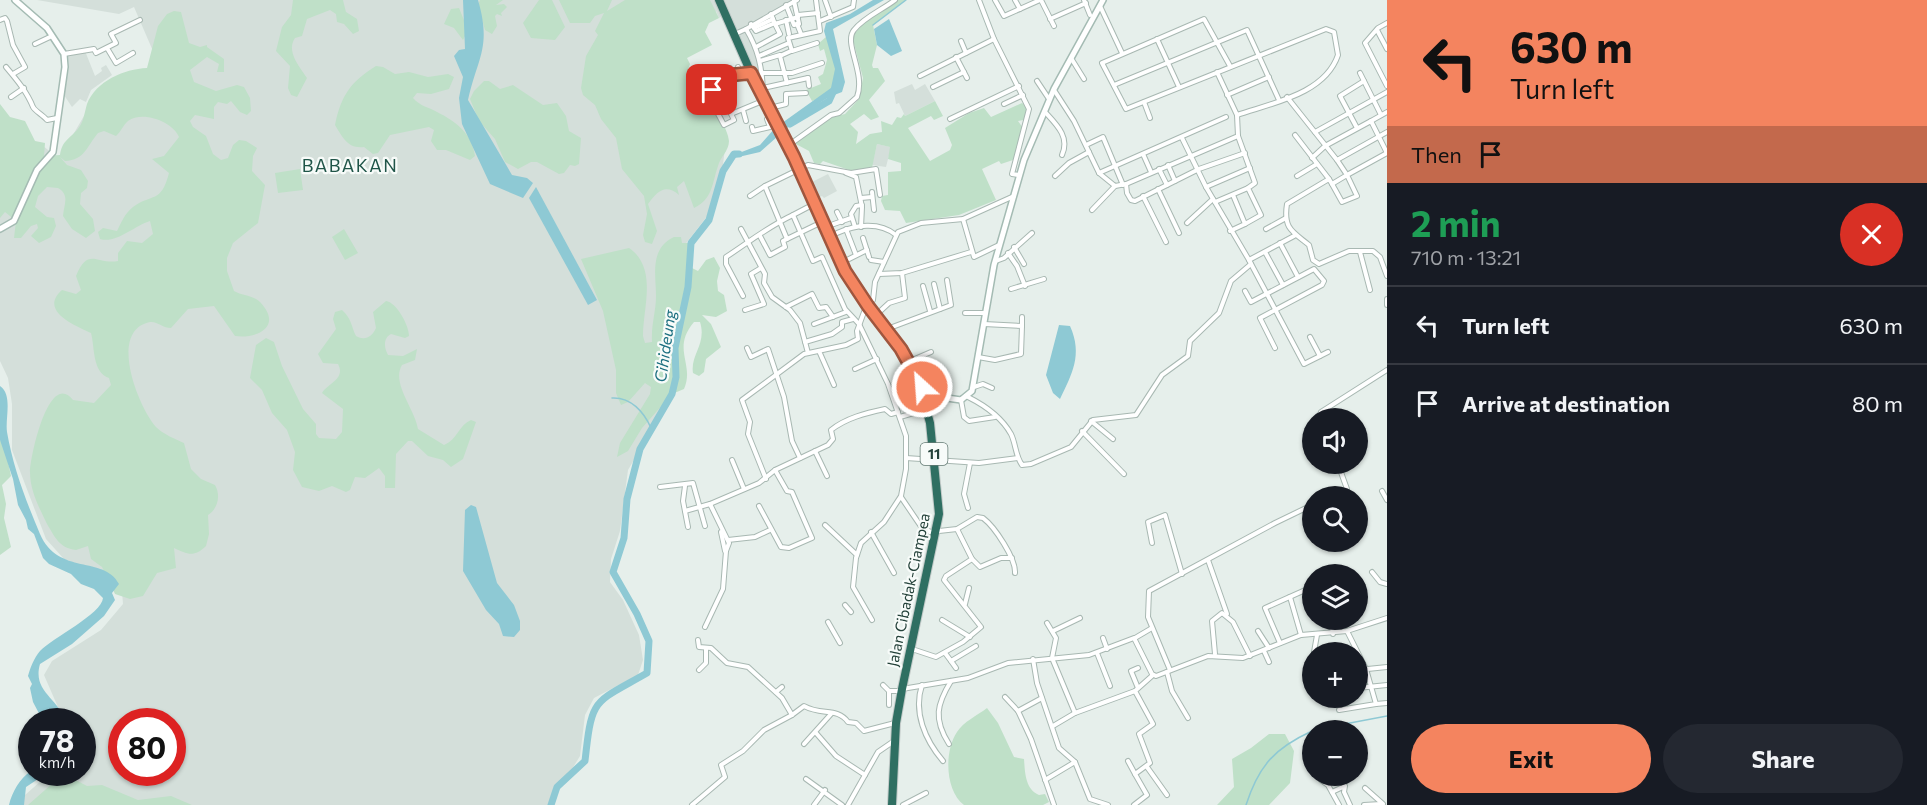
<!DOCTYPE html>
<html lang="en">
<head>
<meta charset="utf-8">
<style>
	body { margin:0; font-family:Commissioner,sans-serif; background:#242831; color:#f1f3f6; height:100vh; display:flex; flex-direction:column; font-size:22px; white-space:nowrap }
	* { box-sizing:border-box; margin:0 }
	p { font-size:20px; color:#9ea1a6 }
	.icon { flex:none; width:33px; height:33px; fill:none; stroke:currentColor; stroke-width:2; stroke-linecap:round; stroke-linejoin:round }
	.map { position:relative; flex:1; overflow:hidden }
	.panel { display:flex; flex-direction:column; background:#171b24; width:540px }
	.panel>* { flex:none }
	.hud { background:#f4845f; color:#111; overflow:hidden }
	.buttons { position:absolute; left:1302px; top:408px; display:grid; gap:12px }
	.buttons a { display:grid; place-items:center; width:66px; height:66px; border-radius:50%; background:#171b24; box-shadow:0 2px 4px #0004; font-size:30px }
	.speed { position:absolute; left:18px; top:708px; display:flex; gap:12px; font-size:30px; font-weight:700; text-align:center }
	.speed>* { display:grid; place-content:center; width:78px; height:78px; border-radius:50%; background:#171b24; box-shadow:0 2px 4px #0004; line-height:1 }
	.speed small { font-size:15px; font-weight:400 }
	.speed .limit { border:9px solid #d22; background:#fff; color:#111 }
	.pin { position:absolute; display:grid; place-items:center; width:51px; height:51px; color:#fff; margin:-26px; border-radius:12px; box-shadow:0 3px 9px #0006 }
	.me { position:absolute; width:66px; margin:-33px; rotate:334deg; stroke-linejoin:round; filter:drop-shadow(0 0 4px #0008) }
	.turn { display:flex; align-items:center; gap:21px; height:126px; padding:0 24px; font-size:27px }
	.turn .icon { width:78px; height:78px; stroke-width:2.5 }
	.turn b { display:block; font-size:42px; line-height:51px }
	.then { display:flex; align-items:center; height:57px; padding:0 24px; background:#0003; gap:12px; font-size:22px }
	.round { display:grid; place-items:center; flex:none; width:63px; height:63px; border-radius:32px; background:#242831 }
	.overview { display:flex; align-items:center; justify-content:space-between; height:102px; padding:0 24px }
	h1 { font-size:36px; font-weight:700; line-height:45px; color:#1e9e55 }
	.action { display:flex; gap:12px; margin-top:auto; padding:12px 24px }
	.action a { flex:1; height:69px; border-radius:36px; background:#f4845f; color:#111; font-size:24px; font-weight:700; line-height:69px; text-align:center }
	.action a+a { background:#242831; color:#f1f3f6 }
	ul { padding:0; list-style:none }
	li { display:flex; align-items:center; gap:18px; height:78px; padding:0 24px; border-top:2px solid #363941 }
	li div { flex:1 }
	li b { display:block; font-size:22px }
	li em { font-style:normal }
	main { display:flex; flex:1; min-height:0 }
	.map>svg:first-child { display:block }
</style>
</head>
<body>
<main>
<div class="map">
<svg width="1387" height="805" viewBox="0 0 1387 805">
	<rect width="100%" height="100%" fill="#e6efeb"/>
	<!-- built -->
	<g fill="#d4dfda" fill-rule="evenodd">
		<path d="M37 0H796L744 29 758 55 760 73H756L724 5 719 8 722 16 719 18 716 11 684 55 682 72 687 88 721 123 725 148 720 189 708 215 684 246 674 367 666 405 628 470 620 531 611 559 610 582 623 600 639 635 643 660 638 675 594 698 585 715 580 756 550 805H22L25 795 50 773 82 772V722L64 721 44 675 52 661 101 630 123 604 122 591 90 569 64 559 46 539 12 450V404L8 378 0 361V214L42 145 59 159 99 90 159 65 134 7 119 14ZM122 722H172V772H122Z"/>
		<path d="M85 51 95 76 102 71 101 68 106 65 112 75 91 90 86 102 80 99 72 107 64 95 69 67 68 56Z"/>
		<path d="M912 84 915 90 925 84 935 101 905 116 899 103 896 104 894 92Z"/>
		<path d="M877 144 891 147 886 167 872 165Z"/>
		<path d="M828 174 837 191 824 198 822 196 816 199 810 183Z"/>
	</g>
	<!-- green -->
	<g fill="#bfe0c8">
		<path d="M293 0H343L346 12 357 19 359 31 353 34 344 24 337 22 336 14 330 10 307 19 302 36 295 38C286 51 299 66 307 78L297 97 291 95 288 88 290 66 276 51 282 27 291 15Z"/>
		<path d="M480 0H503L496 5 504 4 507 7 501 13 502 16 497 14 495 16 497 26 492 34 485 30 478 5Z"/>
		<path d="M539 0H552L565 27 555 40 531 38 523 23Z"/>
		<path d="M559 0H612L607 11 625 0H710L719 18 709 23 705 32 712 45 687 58 690 64 686 75V90C692 93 700 96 706 100 715 108 728 129 729 141 729 151 720 157 718 166 712 183 713 199 694 208L684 181 677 187 679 195C665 183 657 192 648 204L657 231 652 244 645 242 643 235 647 214 644 196 622 169 616 138 601 119 595 105 583 95 581 88 586 56 598 35 595 31 604 13 595 16 590 23H570Z"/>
		<path d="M897 0H906L873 25 877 45 872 65 873 68H878L885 81 869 100 879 117 871 120 864 114 850 124 858 132 856 144 870 134 882 132 881 121 892 125 897 117 901 118 904 114 905 116 935 101 943 116 934 120 931 116 908 128 930 161 950 150 952 145 945 128 969 113 984 108 991 117 1022 103 1026 106 1029 119 1018 121 1023 128 1016 159 1001 164 999 161 982 169 996 200 959 215 906 223 900 211 885 210 881 201 882 196 888 195V172L901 171V163L888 159 890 147 877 144 872 168 852 171 823 161 820 164 814 163 809 151 794 143 830 118 845 114 859 99 863 78 852 36 866 21Z"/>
		<path d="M459 8 468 30 463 40 454 28 444 24 451 9Z"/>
		<path d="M174 11 181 12 189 43 200 47 207 45V47L224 59V72H217L219 64 207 57 190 70 194 82 216 91 237 85 244 87 250 98 251 111 247 115 240 112 231 101 227 104 218 102 214 107V119L195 115 190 121 193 127 206 136 213 154 221 160 228 158 233 145 239 140 246 141 257 148 253 156 252 171 265 185 258 223 233 243 227 258V271L234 291C242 296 253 295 260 302 283 326 258 339 235 336L214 306 188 309 171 328C163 328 157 321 150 322 107 331 139 408 156 427 163 434 175 439 184 443L191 469 201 479 215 485C221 495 218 509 208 515L209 534 206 546C194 558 187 554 174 548L176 568 157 573 143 596 130 599 115 594 102 567 91 559 88 546 76 550C59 548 55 537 47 524 39 507 30 491 30 472 30 457 49 369 73 400L94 403 111 385 109 378C92 372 95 348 91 333 76 326 38 311 62 290L76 294 81 290 76 276C88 246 97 265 118 261V253L127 241 142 243 153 234 150 221C134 226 116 244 100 239L98 232 103 228 117 231C121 223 125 213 133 207 152 193 161 204 169 173L152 159 164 156 179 137C173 122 143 110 128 121 123 125 121 132 116 136L104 131 98 133C87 146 85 160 65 161L60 157 67 165 81 170 88 181 87 188 81 193 80 204 93 219 95 231 86 238 72 229 63 216C64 204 70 195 58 188L47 187 38 196 35 207 47 217 54 218 56 226 51 237 39 243 31 236 38 228 37 224 31 226 21 238H14L16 221 5 212 0 218V104L10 117 25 121 35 141 45 143 44 156 60 155C62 141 69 139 77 130 84 122 84 114 87 104 96 81 124 69 147 68L158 26 167 14Z"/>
		<path d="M826 37 829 39 838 79 826 96 812 101 806 90 821 84 818 77 823 74 827 60 824 49 820 51 818 44Z"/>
		<path d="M376 66 383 67 395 74 409 72 428 77 448 74 454 77 449 89 431 94 417 93 413 98C420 106 428 107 437 112 457 122 472 134 475 156L470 160 446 150H437L431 141 434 130 429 127 390 135 378 153 373 154 364 147C348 149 343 138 335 125 341 96 350 82 376 66Z"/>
		<path d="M484 81H489L500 89 513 85 543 105 557 103 566 116 569 131 581 138 579 164 575 166 570 165 564 173 559 174 537 162H531L518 169 505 162 495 139 479 121 470 99 474 91Z"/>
		<path d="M300 169 303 190 278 193 275 173Z"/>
		<path d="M344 229 358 253 345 260 332 237Z"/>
		<path d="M674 237H681L682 243H691L689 255 692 268 698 271 706 260 714 257 720 268 717 281 718 291 724 295 727 311 716 317 702 315 711 324 721 347 706 359 704 372 699 376 693 373C690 355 707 344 700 322H694C671 349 695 364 684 389L672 394 642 428 628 451 617 457 620 443 650 394 651 387 645 383 628 402 621 405 616 393V370L603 311 581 259 629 248C658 268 643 307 643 336L645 343 652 342C651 324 656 312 656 296 656 275 649 249 674 237Z"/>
		<path d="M386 301C396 302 409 325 409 336L405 338 391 334C383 338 384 348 388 355L403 356 417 349 415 360 402 365C391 383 415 409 418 429L444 445C458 439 458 426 471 420L476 422 463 459 451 467 443 460 428 456 412 441H408L396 454 395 488H385V476L379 468 365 478 355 477 350 490 346 492 332 486 319 491 302 487 293 470 295 452 287 430 272 413 262 390 250 378 256 345 266 338 274 342 282 366 303 409 316 424V434L319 438 336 439 342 432 343 409 322 393C328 383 346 379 338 364L323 363 318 354 336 329 333 319 335 312 342 310C352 319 351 326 356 336 365 341 372 337 376 328L373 312Z"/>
		<path d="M0 440 4 443 11 476 2 485 6 504 4 518 11 547 0 555Z"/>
		<path d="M987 708 998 723 1014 757 1024 759C1025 772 1025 789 1039 795L1045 794 1049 802 1043 805H964C945 791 944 751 957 732 963 722 978 715 987 708Z"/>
		<path d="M1269 734H1285L1294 751 1290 783 1269 805H1217L1234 787 1232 759 1251 748Z"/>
		<path d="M68 776 87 786 102 785 138 800 171 796 192 805H28L53 783Z"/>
	</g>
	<!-- water -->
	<g fill="#8ec9d4">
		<path d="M463 0H478C492 48 477 58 468 100L512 175 527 178 533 183 523 198 490 184 462 124 459 98 463 77 454 56 459 50 465 49Z"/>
		<path d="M873 0H884L833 29 845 82 842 92 829 97 804 113 760 152 734 158 731 156 760 145 775 128 831 88 835 69 824 31 826 23 850 14Z"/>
		<path d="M889 19 902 51 891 56 877 45 874 29Z"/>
		<path d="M536 187 597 300 588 305 529 198Z"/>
		<path d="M1059 325 1070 326C1083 355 1072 374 1060 399L1053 393 1046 375Z"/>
		<path d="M0 386C13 395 5 418 7 432 13 467 26 501 40 534 58 576 104 555 119 584L112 593 115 600 104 616 72 644 40 664C32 692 59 698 65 721H43L33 702 30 688 32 684 28 676C30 668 34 658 40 651 52 638 102 614 103 598L94 589 81 584 71 574 49 564 43 558 34 534 28 529 26 520 18 505 13 479 0 440Z"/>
		<path d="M471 505 476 507 497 583 514 605 520 621V630L514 637 503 636 499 624 486 610 463 571 465 510Z"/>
		<path d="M31 771 47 773 26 787 24 805H9C12 792 20 778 31 771Z"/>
	</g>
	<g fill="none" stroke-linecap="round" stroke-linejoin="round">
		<!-- stream -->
		<g stroke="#8ec9d4" stroke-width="1.5">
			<path d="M873 25 906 0"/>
			<path d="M612 398C631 397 644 412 651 428"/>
			<path d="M1313 730 1387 716"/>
			<path d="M1246 805C1259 765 1275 748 1312 731"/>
		</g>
		<!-- river -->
		<g stroke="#8ec9d4" stroke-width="7">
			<path d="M790 124 829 101 834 90"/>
			<path d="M551 805 557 787 585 761C592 696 593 704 647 673L649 641 637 614 613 572 624 538 627 499 640 449 672 394 676 377 675 348 688 287 691 243 709 220 723 171 734 154H739"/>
		</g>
		<defs>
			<g id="street">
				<path d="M816 0 820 31 788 38 792 51 817 43"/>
				<path d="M825 0 831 17"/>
				<path d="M979 0 994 39 1029 109 1012 174 1019 175"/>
				<path d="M995 0 1004 16 1040 0"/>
				<path d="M1015 0 1020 9"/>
				<path d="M1041 0 1054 26"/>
				<path d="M1084 0 1090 15"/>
				<path d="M794 1 799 24H797"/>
				<path d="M786 5 794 25 797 24 801 34"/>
				<path d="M1100 6 1122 53"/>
				<path d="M771 14 775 24 798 17"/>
				<path d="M798 15 818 13"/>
				<path d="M1050 19 1086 3"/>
				<path d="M0 20 5 18 7 21 13 45 25 67 13 74"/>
				<path d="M786 20 789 34"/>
				<path d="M820 21 853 7 854 0"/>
				<path d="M1387 23 1378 28 1365 43 1387 86"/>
				<path d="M751 24 754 28 773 19"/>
				<path d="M754 28 756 31 775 23"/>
				<path d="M746 29 797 0"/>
				<path d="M1377 30 1387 49"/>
				<path d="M735 34 746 29C758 49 762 67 763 91"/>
				<path d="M1157 39 1179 87"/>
				<path d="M961 41 966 53"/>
				<path d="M35 44 52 36"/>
				<path d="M756 47 780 34 775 24"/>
				<path d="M107 48 116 63 133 53"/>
				<path d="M64 54 94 49 96 53 116 43 111 34 140 20"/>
				<path d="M759 56 789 43"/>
				<path d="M956 57 967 78"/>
				<path d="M1071 58 1084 79"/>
				<path d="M760 61 780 55"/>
				<path d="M6 67C17 80 27 92 33 107 35 111 43 115 47 120L57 118"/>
				<path d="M738 67 740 73"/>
				<path d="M730 68 733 75"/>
				<path d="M1217 72 1237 115C1272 103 1325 94 1338 55L1334 32 1326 29 1126 109 1102 63 1204 19 1230 66"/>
				<path d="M750 73 725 78 707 93 724 125 734 120 731 114 765 100"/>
				<path d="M762 73H792L822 63"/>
				<path d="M1360 73 1381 115"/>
				<path d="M920 76 994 39"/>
				<path d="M808 78 809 86"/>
				<path d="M1037 81 1049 99"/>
				<path d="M787 83 780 56 791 51"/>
				<path d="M1114 85 1247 30 1279 100"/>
				<path d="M933 87 964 72"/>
				<path d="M763 88 808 78"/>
				<path d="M1054 90 1074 121 1099 173 1115 186 1126 184 1238 136 1237 115"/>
				<path d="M1227 95 1269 77"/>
				<path d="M11 97 24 88"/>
				<path d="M1287 97 1337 160 1387 132"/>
				<path d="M1144 102 1150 118"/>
				<path d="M1004 104 1023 95"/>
				<path d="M770 108 786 104V94L806 93"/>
				<path d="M743 110 746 121"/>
				<path d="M1045 112C1057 125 1070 137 1062 155"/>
				<path d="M950 119 1019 86"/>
				<path d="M1371 121 1387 112"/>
				<path d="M752 127 753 131 770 127 767 119 772 115"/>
				<path d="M1357 128 1340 96 1364 81"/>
				<path d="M1315 132 1387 92"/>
				<path d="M1295 135 1329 179"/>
				<path d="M1238 136 1255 183 1248 188 1261 215 1245 224"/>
				<path d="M1182 138 1206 187 1249 260 1304 364 1328 352"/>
				<path d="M789 145 831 115 839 113 857 97C866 73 843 43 854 30 864 17 882 10 895 0"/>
				<path d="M1086 145 1103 137 1123 185"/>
				<path d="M1143 154 1151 172"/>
				<path d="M1312 158 1325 146 1371 121 1387 153"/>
				<path d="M1337 160 1347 175 1332 184 1342 202 1357 196 1347 175 1387 153"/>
				<path d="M1168 165 1175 181"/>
				<path d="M1159 169 1167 185"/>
				<path d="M846 173 856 177 862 207 861 227"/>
				<path d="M1099 173 1226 117"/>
				<path d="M1055 176 1069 163 1089 152"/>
				<path d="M1297 176 1317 164"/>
				<path d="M1126 184 1127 193 1131 200 1135 201 1199 169 1245 153"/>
				<path d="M1332 184 1329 179 1287 204C1283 229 1293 232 1309 245L1313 260 1319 264 1349 251H1373L1380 257 1387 276"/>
				<path d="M1206 187 1250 168"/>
				<path d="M1158 189 1179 233"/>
				<path d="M872 192 874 210"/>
				<path d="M750 196 765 186"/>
				<path d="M1143 196 1166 242"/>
				<path d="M861 198 872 197"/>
				<path d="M1215 202 1248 188"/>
				<path d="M814 204 793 215 813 261 822 257 845 309 859 324 888 384 906 436V469L901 496 884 522 861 543 856 558 853 587 872 620"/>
				<path d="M1092 210 1115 186"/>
				<path d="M837 212 842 222"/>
				<path d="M963 219 974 257 999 245"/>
				<path d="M822 222 787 239 765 186 808 165 851 173 876 169 880 195"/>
				<path d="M1187 223 1213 199"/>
				<path d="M831 225 851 218"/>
				<path d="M855 227 851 214 856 206 862 205"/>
				<path d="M741 229 765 274 764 283 772 297 790 310 800 323 808 353"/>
				<path d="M846 229 856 255"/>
				<path d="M1266 229 1286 218"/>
				<path d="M1230 231 1245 224 1233 195"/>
				<path d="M837 233C855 225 879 221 896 235"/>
				<path d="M760 236 770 255 785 247 783 241 787 239"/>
				<path d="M863 238 869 257"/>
				<path d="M1280 243 1298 277"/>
				<path d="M1014 247 1024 264"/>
				<path d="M1265 252 1283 285"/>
				<path d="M1360 252 1370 290"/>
				<path d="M1008 253 1017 266 1025 286"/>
				<path d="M871 260 884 262"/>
				<path d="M1249 260 1294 236"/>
				<path d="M996 261 1004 258 1032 233"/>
				<path d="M841 263 867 250"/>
				<path d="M879 274 902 273 971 252"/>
				<path d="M934 284 940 309"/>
				<path d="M923 286 930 311"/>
				<path d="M1011 289 1044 279"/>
				<path d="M1245 291 1251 302 1314 269 1324 281 1322 285 1260 318 1275 348"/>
				<path d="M743 296 726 264V257C749 242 769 226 793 215"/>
				<path d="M1387 299V305"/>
				<path d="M786 307 812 294 819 308 826 307 833 317"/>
				<path d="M745 310 764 304 751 274 761 268"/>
				<path d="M965 313H985"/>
				<path d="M876 315 889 303 905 298 902 273"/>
				<path d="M1022 317V326"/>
				<path d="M814 324 846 312"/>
				<path d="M887 329 951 305 947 280"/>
				<path d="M1310 337 1320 356"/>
				<path d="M805 342 832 334 842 327V322L853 319"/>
				<path d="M747 348 751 357 768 349 784 397 792 441 800 458"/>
				<path d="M819 351 834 385"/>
				<path d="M978 357 995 360 1021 354 1022 326 984 324"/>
				<path d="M910 361 931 352"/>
				<path d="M855 369 877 359"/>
				<path d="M974 387 983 384 992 388"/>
				<path d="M968 397C984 405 1002 418 1011 434 1016 444 1015 455 1022 465L1031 464 1071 447 1093 420 1136 415 1162 375 1188 356 1190 341 1219 313 1231 281 1251 264"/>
				<path d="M961 400 964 417 969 421 995 417"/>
				<path d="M900 417 927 409"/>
				<path d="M1318 418 1321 412 1387 370"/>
				<path d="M1091 421 1113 439"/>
				<path d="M1082 431 1124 474"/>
				<path d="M815 451 827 476"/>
				<path d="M906 458 979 463 1018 458"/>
				<path d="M732 460 744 489"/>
				<path d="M1338 464 1347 489 1339 496"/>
				<path d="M766 479 748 434 750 422 742 400 804 354 846 345 858 339 857 331 864 312 873 300 875 282 898 232 921 223 963 219 1014 196"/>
				<path d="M685 486 683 501 688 527"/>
				<path d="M660 487 693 483 705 526"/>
				<path d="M1382 491 1387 500"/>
				<path d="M901 497 920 525 930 532 957 529 977 517 983 518C995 527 1016 559 1015 573"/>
				<path d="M759 506 781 547 789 548 812 538 792 492 787 491 775 470"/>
				<path d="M968 508 964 494 970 463"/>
				<path d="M685 511 710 504 759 483 775 470 828 445 833 439 831 430C846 418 866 413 885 409L891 414 898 412"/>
				<path d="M825 525 857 555"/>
				<path d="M721 532 725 551"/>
				<path d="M871 532 894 573"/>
				<path d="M728 540 755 537 770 530"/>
				<path d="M1152 543 1148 522 1165 515 1182 574"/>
				<path d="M972 559 980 567 1001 558H1012"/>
				<path d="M1208 560 1227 614"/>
				<path d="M1372 572 1380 582 1387 584"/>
				<path d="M1290 597 1301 635"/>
				<path d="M965 604 969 588"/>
				<path d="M845 605 851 612"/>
				<path d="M942 620 970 637"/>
				<path d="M1331 620 1333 634"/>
				<path d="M828 622 840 643"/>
				<path d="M1047 623 1056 638 1052 658 1075 713"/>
				<path d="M705 627 723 589 726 551 729 543 710 504"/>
				<path d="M1053 631 1080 618"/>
				<path d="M1258 631 1269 648"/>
				<path d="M1103 638 1107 649"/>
				<path d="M1135 638 1152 628"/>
				<path d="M698 640 699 647 711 648 727 663 748 667 782 698 792 715 804 706C822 716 837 707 848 722L856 723 864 731 895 723"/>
				<path d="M1280 643 1265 608 1312 587"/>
				<path d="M912 649 936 657 963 642 981 627 944 580 946 576 972 559 957 529"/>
				<path d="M1264 651 1269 662"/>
				<path d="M1314 652 1317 635"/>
				<path d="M945 653 951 661 976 646"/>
				<path d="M1097 653 1110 686"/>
				<path d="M1215 654 1212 621 1222 613 1233 622 1250 656"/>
				<path d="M1033 659 1037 683 1059 748 1075 762 1090 799 1108 805"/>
				<path d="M951 661 956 668"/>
				<path d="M1138 668 1131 671 1138 688"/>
				<path d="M699 670 706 663V648"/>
				<path d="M1170 670 1148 617 1149 591 1275 523 1306 508 1312 509"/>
				<path d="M1358 670 1387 667"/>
				<path d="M1167 672 1172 691 1188 718"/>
				<path d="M883 685 889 691H901"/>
				<path d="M922 685C913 712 925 740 943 761"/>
				<path d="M1358 688 1387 685"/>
				<path d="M902 689 968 678 1008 663 1089 655 1134 638 1152 674 1156 676 1208 656 1243 658 1301 635 1347 631 1387 618"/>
				<path d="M889 691V705"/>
				<path d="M776 692 782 687"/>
				<path d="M1005 697 1018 711 1031 739 1054 805"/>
				<path d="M1376 704 1387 703"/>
				<path d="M1339 710 1376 704 1366 669 1347 631"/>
				<path d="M1018 711 1042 698"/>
				<path d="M1053 726 1075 713 1135 691"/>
				<path d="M816 733 836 756 865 775"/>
				<path d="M804 744 831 714"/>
				<path d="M949 744C933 719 937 704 951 681"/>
				<path d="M1128 761 1135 774"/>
				<path d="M1147 767 1167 795"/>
				<path d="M806 779 842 805"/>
				<path d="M1045 780 1075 762"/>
				<path d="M1321 780 1328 785 1339 805"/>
				<path d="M1365 788 1383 804"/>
				<path d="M1332 792 1345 786 1344 792 1350 805"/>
				<path d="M692 805 725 777 721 765 743 751 764 730 792 715"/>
				<path d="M814 805 825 790"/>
				<path d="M848 805 878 752 894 741"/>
				<path d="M903 805 926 793"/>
				<path d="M1134 805 1147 795 1135 774 1150 763 1139 734 1153 724 1135 691 1153 675"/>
				<path d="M1364 805 1381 804"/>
			</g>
			<g id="secondary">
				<path d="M0 229 14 221 37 170 53 152 65 67 64 54 47 28 15 0"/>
				<path d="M925 399 940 397 961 400 972 391 994 265 1024 160 1054 89 1103 0"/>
			</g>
			<path id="highway" d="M719 0 751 73 794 157 839 258 861 297 901 349 917 376 930 423 939 514 902 689 896 723 892 805"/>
		</defs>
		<!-- street casing -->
		<use href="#street" stroke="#a8b8b2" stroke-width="6"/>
		<!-- secondary casing -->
		<use href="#secondary" stroke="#a4bbb3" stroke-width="8"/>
		<!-- highway casing -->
		<use href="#highway" stroke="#c2cac8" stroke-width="10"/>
		<!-- street -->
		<use href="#street" stroke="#fff" stroke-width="4"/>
		<!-- secondary -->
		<use href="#secondary" stroke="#fff" stroke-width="5"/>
		<!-- highway -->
		<use href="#highway" stroke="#2f6f62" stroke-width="8"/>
	</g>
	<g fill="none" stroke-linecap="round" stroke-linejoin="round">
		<defs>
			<path id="route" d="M712 90 731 75 751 73 794 157 845 271 868 306 901 349 922 387"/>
		</defs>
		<!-- route casing -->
		<use href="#route" stroke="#9f563e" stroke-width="15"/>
		<!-- route -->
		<use href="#route" stroke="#f4845f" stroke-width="10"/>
	</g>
	<g text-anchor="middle" stroke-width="4.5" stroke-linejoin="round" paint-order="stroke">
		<!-- shield labels -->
		<rect fill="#f7fbf9" stroke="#637a73" stroke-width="1.5" x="920.5" y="443" width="27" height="22" rx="4.5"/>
		<g font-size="14" font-weight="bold" fill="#24423a">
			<text x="934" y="459">11</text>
		</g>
		<!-- street labels -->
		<g font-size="15" fill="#24423a" stroke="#f7fbf9">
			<text transform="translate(909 590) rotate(-78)" y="5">Jalan Cibadak-Ciampea</text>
		</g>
		<!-- water labels -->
		<g font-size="16" font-style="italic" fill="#1c6f80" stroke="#f7fbf9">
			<text transform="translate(665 346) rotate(-82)" y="6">Cihideung</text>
		</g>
		<!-- quarter labels -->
		<g font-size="18" letter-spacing="1.5" fill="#1f5548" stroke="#f7fbf9">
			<text x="350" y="172">BABAKAN</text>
		</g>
	</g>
</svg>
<div class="buttons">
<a><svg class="icon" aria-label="sound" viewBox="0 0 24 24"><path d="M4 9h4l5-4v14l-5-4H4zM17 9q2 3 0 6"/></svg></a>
<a><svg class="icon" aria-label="search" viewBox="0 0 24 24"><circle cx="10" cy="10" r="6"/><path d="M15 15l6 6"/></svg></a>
<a><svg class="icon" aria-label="layers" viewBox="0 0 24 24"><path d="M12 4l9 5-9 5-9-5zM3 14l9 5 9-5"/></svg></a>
<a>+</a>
<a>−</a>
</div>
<div class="speed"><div>78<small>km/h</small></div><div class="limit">80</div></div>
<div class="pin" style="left:712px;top:90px;background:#d93025"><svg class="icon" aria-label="arrive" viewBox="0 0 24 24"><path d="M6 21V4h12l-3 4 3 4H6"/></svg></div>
<svg class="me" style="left:922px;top:387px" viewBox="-20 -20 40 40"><circle r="17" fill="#f4845f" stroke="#fff" stroke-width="3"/><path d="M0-11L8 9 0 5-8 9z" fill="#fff"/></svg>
</div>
<section class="panel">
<div class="hud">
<div class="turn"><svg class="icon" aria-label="left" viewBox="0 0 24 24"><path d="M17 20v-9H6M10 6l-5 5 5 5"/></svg><div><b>630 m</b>Turn left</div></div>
<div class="then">Then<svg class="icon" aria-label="arrive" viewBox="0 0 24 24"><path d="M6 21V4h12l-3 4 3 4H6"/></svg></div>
</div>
<div class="overview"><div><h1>2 min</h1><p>710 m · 13:21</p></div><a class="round" style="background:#d93025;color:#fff"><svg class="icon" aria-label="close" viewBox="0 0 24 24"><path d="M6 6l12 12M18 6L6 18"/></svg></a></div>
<ul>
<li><svg class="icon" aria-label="left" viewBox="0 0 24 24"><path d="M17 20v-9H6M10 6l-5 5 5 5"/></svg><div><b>Turn left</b></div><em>630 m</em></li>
<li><svg class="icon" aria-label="arrive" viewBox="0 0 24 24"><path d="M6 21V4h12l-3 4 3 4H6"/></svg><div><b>Arrive at destination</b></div><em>80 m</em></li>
</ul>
<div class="action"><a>Exit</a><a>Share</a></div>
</section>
</main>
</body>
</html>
